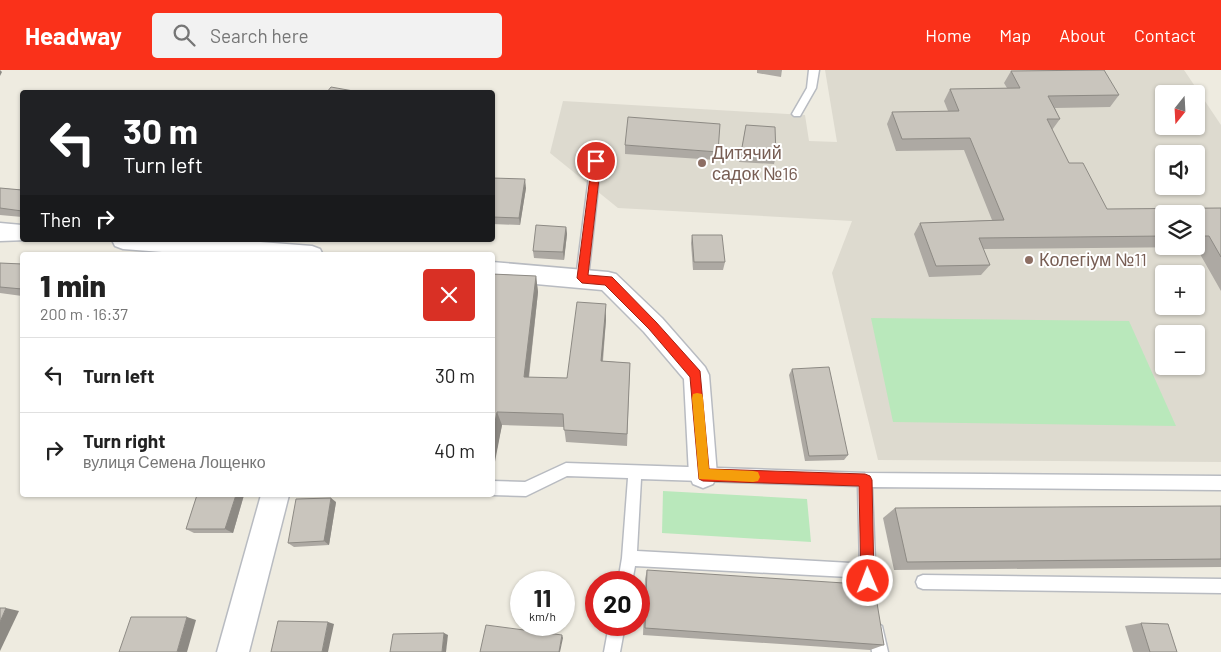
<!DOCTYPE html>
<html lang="en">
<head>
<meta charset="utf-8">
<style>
	body { margin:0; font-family:Barlow,sans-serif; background:#f2f2f2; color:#222; height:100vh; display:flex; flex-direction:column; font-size:19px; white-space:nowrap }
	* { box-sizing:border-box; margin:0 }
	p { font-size:16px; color:#767676 }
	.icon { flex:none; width:28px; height:28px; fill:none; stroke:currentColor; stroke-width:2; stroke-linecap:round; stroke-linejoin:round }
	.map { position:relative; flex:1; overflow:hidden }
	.drawer { position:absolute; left:20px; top:182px; width:475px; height:245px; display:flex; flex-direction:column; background:#fff; border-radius:5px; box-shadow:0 1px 4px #0004 }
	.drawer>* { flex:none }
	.guide { position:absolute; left:20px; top:20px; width:475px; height:152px; border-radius:5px; box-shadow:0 1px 4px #0004; background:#202124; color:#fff; overflow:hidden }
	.needle { width:32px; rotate:198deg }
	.controls { position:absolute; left:1155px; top:15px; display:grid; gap:10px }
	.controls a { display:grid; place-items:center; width:50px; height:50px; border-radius:5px; background:#fff; box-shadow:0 1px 4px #0004; font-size:25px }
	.speed { position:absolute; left:510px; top:501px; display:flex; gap:10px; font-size:25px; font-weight:700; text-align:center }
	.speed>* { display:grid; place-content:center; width:65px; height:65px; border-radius:50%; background:#fff; box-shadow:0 1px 4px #0004; line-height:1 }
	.speed small { font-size:12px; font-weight:400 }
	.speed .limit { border:8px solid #d22; background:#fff; color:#111 }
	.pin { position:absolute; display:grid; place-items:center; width:42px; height:42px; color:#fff; margin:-21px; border:2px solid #fff; border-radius:50%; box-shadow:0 1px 5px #0007 }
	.me { position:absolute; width:55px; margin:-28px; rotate:359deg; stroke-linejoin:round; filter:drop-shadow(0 0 4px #0008) }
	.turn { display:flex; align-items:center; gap:18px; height:105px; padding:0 20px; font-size:22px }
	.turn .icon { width:65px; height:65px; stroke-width:2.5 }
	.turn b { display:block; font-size:35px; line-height:42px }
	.then { display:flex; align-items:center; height:48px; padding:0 20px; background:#0003; gap:10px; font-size:19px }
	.round { display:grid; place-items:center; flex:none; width:52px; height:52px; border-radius:5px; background:#f2f2f2 }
	.overview { display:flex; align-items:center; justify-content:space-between; height:85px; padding:0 20px }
	h1 { font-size:30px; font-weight:800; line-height:38px }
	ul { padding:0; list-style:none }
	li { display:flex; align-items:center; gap:15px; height:75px; padding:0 20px; border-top:1px solid #e0e0e0 }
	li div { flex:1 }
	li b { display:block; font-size:19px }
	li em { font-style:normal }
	header { display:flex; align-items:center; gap:30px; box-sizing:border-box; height:70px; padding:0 25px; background:#fa311a; color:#fff }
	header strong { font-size:24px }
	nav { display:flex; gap:28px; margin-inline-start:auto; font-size:18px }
	.search { width:350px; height:45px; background:#f2f2f2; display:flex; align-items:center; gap:12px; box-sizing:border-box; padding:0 18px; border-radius:5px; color:#767676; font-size:19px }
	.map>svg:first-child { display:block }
</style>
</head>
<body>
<header>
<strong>Headway</strong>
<div class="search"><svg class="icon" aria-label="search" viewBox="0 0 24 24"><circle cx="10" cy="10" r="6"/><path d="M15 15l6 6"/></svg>Search here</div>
<nav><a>Home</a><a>Map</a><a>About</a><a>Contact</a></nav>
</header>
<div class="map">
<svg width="1221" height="582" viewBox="0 0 1221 582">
	<rect width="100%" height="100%" fill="#eeebe0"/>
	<!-- education -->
	<path fill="#dddacf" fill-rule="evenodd" d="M825 0H1184L1221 55V392L878 390 832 203 852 151 618 138 550 83 563 31 805 45 809 71 837 72ZM1164 24H1196V56H1164ZM1164 84H1196V116H1164ZM1164 144H1196V176H1164ZM1164 204H1196V236H1164ZM1164 264H1196V296H1164Z"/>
	<!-- green -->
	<g fill="#b9e8bb">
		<path d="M871 248 1129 251 1176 356 893 352Z"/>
		<path d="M663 421 807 429 811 472 662 463Z"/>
	</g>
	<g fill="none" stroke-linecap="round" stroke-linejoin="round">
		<defs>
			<g id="service">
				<path d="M809 0H819L816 18 800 46H794L792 44 807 18Z"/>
				<path d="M596 87 601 91 588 208 586 211H578L576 208 591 91Z"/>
				<path d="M566 393 865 403 1221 406V420L872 417 876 517 874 522 869 524 864 522 861 515 849 507 635 496 632 512H618L622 488 628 408 567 406 526 426 492 425V411L525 412ZM641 409 858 416 860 497 851 493 637 481Z"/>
				<path d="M923 505 1221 509V523L923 519 918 517 916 512 918 507Z"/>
				<path d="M877 553 882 556 888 582H872L869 561 872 556Z"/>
				<path d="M609 555H625L620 582H604Z"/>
			</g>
			<g id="minor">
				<path d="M0 153 22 155V170H27L0 171Z"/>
				<path d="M112 170H234L312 176 320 179 323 185H201L123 179 115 176Z"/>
				<path d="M492 192 608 202 616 204 662 248 705 297 709 305 717 405 713 414 703 418 693 414 689 405 684 309 644 262 602 220 492 210Z"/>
				<path d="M261 425H289L249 582H217Z"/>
			</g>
		</defs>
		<!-- service casing -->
		<use href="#service" stroke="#b8bbc1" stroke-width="3"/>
		<!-- minor casing -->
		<use href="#minor" stroke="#b8bbc1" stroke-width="3"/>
		<!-- service -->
		<use href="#service" fill="#fff" fill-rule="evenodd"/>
		<!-- minor -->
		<use href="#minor" fill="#fff" fill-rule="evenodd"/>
	</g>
	<!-- wall -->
	<g fill="#ada9a3" fill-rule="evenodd">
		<path d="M757 0H782L781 7 757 3Z"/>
		<path d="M1011 1 1119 25 1110 37 1055 38 1060 49 1052 60 1069 93 1107 139 1221 138V221L1196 177 983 179 990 195 981 205 929 207 914 164 920 153 992 150 964 80 896 81 887 54 892 42 948 41 944 31 950 19 1007 18 1004 13ZM1164 144H1196V176H1164Z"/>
		<path d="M746 55 776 86 774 94 739 92Z"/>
		<path d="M625 75 718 82 716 90 625 84Z"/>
		<path d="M492 108 526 118 520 155 492 154Z"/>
		<path d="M0 118 22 120V147L0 145Z"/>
		<path d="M566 157 567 164 564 190 534 188 533 181Z"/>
		<path d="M692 165 725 192 723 200H693L691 173Z"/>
		<path d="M289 170H311L310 171Z"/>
		<path d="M0 193 22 194V226L0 223Z"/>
		<path d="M492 204 536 206 538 222 529 308H567L606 250 603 291 630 293 627 376 566 372 564 357 502 355 492 402Z"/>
		<path d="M792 299 848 385 844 390 805 391 789 305Z"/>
		<path d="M197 425H244L233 463H194L186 459Z"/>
		<path d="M336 432 329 475 294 477 288 473Z"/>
		<path d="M1221 436V497L894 500 883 448 895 438Z"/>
		<path d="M647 500 884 575 870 580 643 565 645 509Z"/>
		<path d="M1141 553 1177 582H1133L1125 556Z"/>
	</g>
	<!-- shaded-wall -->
	<g fill="#8d8a84">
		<path d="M0 0 2 2 0 6Z"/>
		<path d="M525 109 526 118 520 155 519 148Z"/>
		<path d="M566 157 567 164 564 190 563 182Z"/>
		<path d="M536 206 538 222 527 321 524 307Z"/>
		<path d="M606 234V250L601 305V291Z"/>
		<path d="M497 342 502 355 493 402 492 367Z"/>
		<path d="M236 425H244L233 463 225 459Z"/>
		<path d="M331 428 336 432 329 475 324 471Z"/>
		<path d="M6 538 19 541 0 581V552Z"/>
		<path d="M187 547 196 550 187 582H177Z"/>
		<path d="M328 552 334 554 328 582H322Z"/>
		<path d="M444 563 448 565 446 582H442Z"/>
		<path d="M562 565 563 568 560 582H559Z"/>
	</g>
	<!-- building -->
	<g fill="#c9c5bd" stroke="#8d8a84">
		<path d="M1104 0 1119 25 1048 26 1060 49H1047L1069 93H1083L1107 139 1221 138V187L1209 166H1196V144H1164V166L979 168 990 195 936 196 920 153 1004 150 970 68 902 69 892 42 959 41 950 19 1020 18 1011 1Z"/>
		<path d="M331 17 359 22H327Z"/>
		<path d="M628 47 720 54 718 82 625 75Z"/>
		<path d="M746 55 775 57 776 86 741 83Z"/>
		<path d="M492 108 525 109 519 148 492 147Z"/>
		<path d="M0 118 22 120V141L0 138Z"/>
		<path d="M536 155 566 157 563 182 533 181Z"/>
		<path d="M692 165H722L725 192H694Z"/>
		<path d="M0 193 22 194V219L0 217Z"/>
		<path d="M492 204 536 206 524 307 567 308 577 232 606 234 601 291 630 293 627 364 564 360 563 344 497 342 492 367Z"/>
		<path d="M829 297 848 385 809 386 792 299Z"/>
		<path d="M197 425H236L225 459H186Z"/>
		<path d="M331 428 324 471 288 473 296 429Z"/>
		<path d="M1221 436V489L907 492 895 438Z"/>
		<path d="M647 500 874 515 884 575 645 558Z"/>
		<path d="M0 538H6L0 552Z"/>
		<path d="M131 547H187L177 582H119Z"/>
		<path d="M278 551 328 552 322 582H271Z"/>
		<path d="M1141 553 1168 554 1177 582H1150Z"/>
		<path d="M486 555 562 565 559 582H480Z"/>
		<path d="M444 563 442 582H390L393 564Z"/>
	</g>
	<!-- route -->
	<path fill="#fa311a" stroke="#a22011" d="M596 87 601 91 588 205 612 207 656 252 700 301 709 399 865 404 870 406 872 410 874 511 872 516 868 518 863 516 861 511 859 416 703 411 699 409 690 307 649 259 605 215 582 213 577 208 592 91Z"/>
	<!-- slow -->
	<path fill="#f59e0b" d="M697 323 702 324 703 328 709 399 753 401 758 402 760 407 758 411 753 412 699 409 692 328 693 324Z"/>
	<!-- markers -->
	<g fill="#8d6e63" stroke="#fff" stroke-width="2">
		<circle cx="702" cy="93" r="5"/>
		<circle cx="1029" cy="190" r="5"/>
	</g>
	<g text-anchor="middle" stroke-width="4" stroke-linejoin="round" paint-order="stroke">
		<!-- education labels -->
		<g font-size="18" fill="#785e54" stroke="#fff" text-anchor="start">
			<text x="712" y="89">Дитячий<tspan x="712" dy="21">садок №16</tspan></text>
			<text x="1039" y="196">Колегіум №11</text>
		</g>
	</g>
</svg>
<div class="controls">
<a><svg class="needle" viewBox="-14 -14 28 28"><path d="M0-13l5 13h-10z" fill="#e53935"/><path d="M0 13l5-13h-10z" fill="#767676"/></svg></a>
<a><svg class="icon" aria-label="sound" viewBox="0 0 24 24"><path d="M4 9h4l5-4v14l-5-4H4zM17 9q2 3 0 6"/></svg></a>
<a><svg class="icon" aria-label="layers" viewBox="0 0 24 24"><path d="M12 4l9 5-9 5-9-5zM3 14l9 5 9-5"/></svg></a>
<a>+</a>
<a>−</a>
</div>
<div class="speed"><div>11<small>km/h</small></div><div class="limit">20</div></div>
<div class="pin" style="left:596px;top:91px;background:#d93025"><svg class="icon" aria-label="arrive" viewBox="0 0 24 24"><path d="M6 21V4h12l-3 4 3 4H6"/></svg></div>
<svg class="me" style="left:868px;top:511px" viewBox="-20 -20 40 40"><circle r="17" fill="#fa311a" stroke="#fff" stroke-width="3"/><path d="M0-11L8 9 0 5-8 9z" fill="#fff"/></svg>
<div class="guide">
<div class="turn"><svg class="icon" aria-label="left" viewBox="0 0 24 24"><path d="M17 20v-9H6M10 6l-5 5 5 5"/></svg><div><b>30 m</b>Turn left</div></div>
<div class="then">Then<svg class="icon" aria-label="right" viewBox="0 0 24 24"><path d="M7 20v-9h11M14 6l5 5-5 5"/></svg></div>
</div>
<section class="drawer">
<div class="overview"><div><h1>1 min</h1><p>200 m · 16:37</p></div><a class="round" style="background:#d93025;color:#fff"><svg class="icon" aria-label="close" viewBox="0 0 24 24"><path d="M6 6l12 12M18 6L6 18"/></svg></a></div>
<ul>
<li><svg class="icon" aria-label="left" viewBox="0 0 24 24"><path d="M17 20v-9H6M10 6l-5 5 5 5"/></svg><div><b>Turn left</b></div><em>30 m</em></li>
<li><svg class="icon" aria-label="right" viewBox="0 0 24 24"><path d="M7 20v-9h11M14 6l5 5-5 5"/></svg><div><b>Turn right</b><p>вулиця Семена Лощенко</p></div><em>40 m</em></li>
</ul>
</section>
</div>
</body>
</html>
